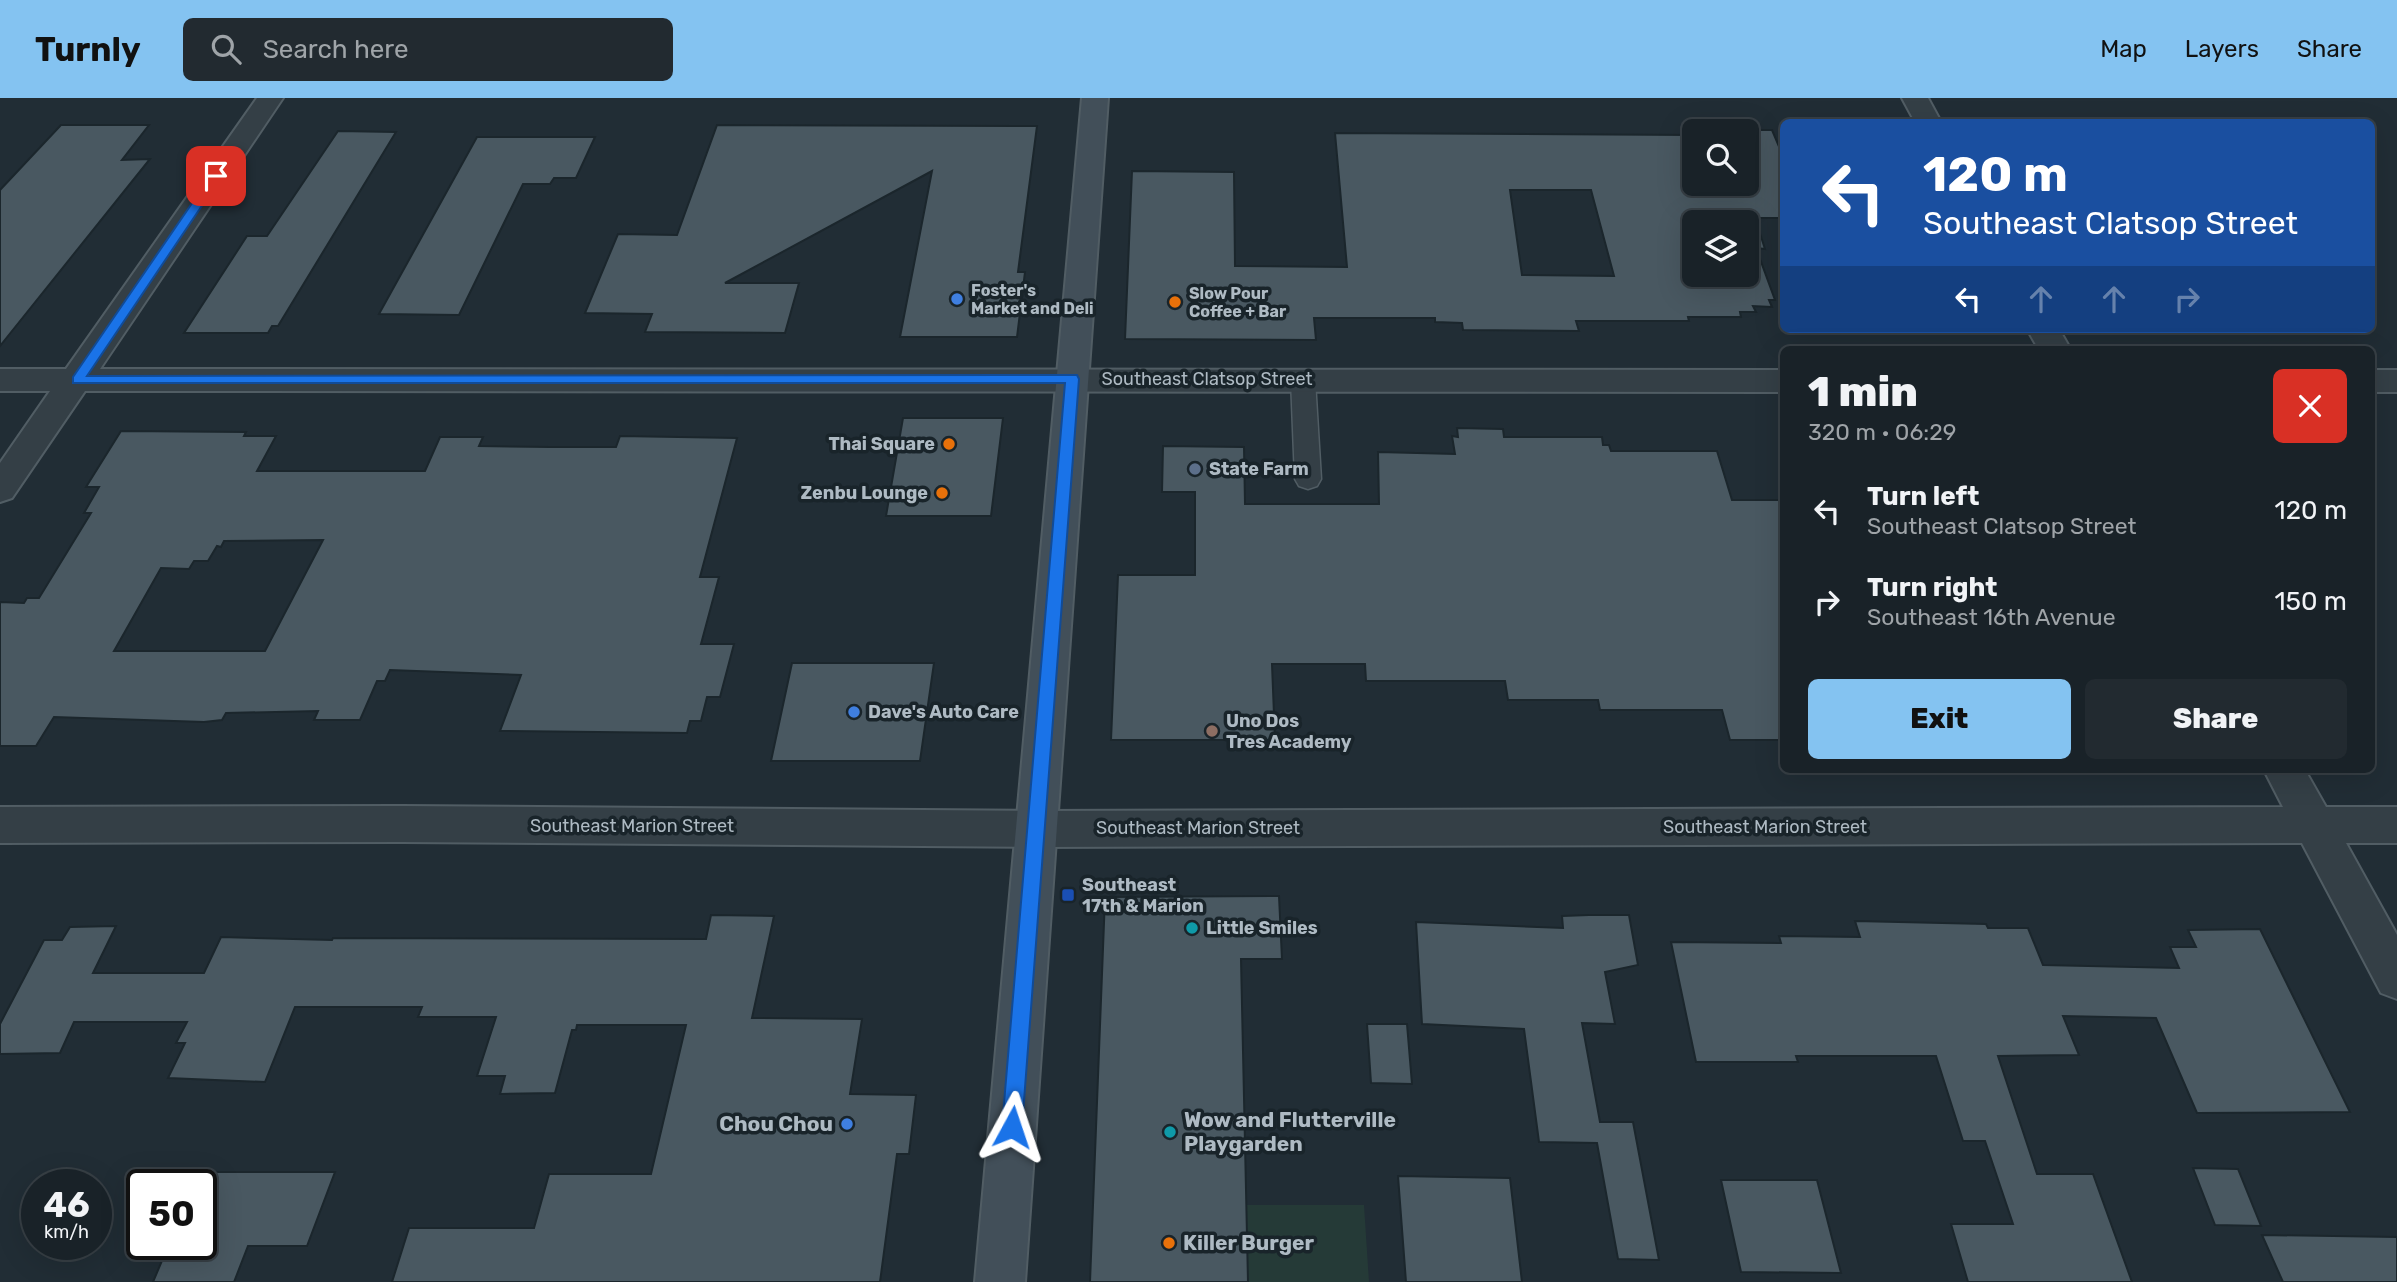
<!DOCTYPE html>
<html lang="en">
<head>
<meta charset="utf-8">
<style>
	body { margin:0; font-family:Rubik,sans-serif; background:#222a30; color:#f1f3f6; height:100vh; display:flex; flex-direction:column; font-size:26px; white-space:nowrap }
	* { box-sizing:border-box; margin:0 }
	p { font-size:23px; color:#9fa4a8 }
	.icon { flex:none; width:38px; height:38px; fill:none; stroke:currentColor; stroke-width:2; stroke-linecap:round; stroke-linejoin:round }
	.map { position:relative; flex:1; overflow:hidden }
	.panel { position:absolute; left:1780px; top:248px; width:595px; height:427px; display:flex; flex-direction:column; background:#192228; border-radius:10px; box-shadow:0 7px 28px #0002,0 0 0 2px #373f45 }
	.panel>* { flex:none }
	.hud { position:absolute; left:1780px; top:21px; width:595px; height:214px; border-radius:10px; box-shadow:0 7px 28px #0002,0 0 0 2px #373f45; background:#1a4fa0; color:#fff; overflow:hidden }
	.tools { position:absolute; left:1682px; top:21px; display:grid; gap:14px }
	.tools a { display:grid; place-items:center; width:77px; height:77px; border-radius:10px; background:#192228; box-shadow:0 7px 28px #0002,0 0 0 2px #373f45; font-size:35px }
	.speed { position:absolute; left:21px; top:1071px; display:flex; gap:14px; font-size:35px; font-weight:700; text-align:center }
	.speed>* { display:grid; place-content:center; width:91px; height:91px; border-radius:50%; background:#192228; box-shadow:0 7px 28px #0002,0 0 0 2px #373f45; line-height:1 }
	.speed small { font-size:18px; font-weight:400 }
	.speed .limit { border:4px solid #111; border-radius:10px; background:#fff; color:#111 }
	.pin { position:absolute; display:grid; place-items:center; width:60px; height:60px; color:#fff; margin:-30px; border-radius:14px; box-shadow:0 4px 10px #0006 }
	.me { position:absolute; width:77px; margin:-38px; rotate:5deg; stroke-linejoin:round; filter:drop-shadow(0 0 5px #0008) }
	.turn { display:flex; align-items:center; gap:24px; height:147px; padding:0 28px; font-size:32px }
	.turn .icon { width:91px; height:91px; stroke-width:2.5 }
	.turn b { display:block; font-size:49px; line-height:60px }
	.lanes { display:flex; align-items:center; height:66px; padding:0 28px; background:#0003; justify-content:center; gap:35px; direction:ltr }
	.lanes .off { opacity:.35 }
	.round { display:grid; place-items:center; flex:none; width:74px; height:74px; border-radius:10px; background:#222a30 }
	.head { display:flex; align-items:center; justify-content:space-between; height:119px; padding:0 28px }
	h1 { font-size:42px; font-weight:800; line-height:52px }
	.cta { display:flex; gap:14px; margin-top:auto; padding:14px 28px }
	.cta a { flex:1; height:80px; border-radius:10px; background:#84c3f1; color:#111; font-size:28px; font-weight:800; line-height:80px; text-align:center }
	.cta a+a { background:#222a30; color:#f1f3f6 }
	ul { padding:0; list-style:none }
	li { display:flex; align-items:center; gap:21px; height:91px; padding:0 28px }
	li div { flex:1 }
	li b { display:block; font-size:26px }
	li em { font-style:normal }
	header { display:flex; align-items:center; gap:42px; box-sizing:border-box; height:98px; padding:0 35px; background:#84c3f1; color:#111 }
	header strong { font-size:33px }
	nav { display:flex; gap:38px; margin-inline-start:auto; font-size:24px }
	.search { width:490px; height:63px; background:#222a30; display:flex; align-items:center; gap:18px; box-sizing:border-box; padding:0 24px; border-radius:10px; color:#9fa4a8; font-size:26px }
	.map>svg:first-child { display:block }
</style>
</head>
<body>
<header>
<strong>Turnly</strong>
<div class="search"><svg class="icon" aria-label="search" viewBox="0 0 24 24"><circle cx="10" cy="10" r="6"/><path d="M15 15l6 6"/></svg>Search here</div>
<nav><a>Map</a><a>Layers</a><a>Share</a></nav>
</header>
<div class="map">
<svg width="2397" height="1184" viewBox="0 0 2397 1184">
	<rect width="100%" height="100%" fill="#212d35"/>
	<!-- green -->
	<path fill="#253a37" d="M1246 1107H1364L1369 1184H1248Z"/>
	<!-- building -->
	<g fill="#495861" stroke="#1b262c" stroke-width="2" fill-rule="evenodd">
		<path d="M61 27H149L122 62 150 61 0 248V92Z"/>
		<path d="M717 27 1037 28 1018 174H1025L1017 239H900L932 73 725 185H799L785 235 645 234 652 216 585 215 618 136 677 137Z"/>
		<path d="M1719 32H1772L1783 58V120H1755L1765 151 1756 150 1775 202H1769L1772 209 1753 208 1756 214H1740L1741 219H1688L1689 223H1576L1579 233 1463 232 1462 225 1435 224V220H1314L1316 242 1125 241 1132 73 1234 74 1235 168 1347 169 1335 35 1694 37V86H1746V33ZM1510 92H1591L1614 178 1522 177ZM1694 124H1746V177H1694Z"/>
		<path d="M338 33 396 34 278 228H272L268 235H184L247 138H267Z"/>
		<path d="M477 39H595L576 80H554L550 86H523L459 217 379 216Z"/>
		<path d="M903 320H1003L991 418H886Z"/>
		<path d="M1457 330 1503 331 1504 339H1602L1603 347H1609L1611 353H1717L1732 402H1783V642H1730L1722 612H1600L1598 602H1508L1505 583H1366L1365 566H1272L1275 642H1111L1118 477H1195V394H1162L1163 348 1244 349 1245 406H1379L1378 354 1455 356 1452 338 1458 339Z"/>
		<path d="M121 333 246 334 244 338H276L257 373H425L440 339H483L479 348 550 349H616L620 338 737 340 700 479H719L701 546H734L720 599H707L701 623H690L687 635 500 633 521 577 390 572 385 583H377L360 622H314L318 613 226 615 222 622 204 624 54 619 36 648H0V504L24 505 27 500H39L91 415H84L99 389H86ZM323 442 265 553H114L161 470 189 471 194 463H208L217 448 221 449 224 443Z"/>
		<path d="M792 565H934L920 663H771Z"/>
		<path d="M1279 798 1282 861H1241L1248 1184H1090L1105 799Z"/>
		<path d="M711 817 774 818 752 920 862 921 850 996 916 997 909 1056H897L880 1184H392L409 1130H534L549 1076H651L686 927H577L576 932H572L555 995 500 996 505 978H477L496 919H418L422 909H295L265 984 168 980 185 945H176L187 924H74L60 955 0 956V926L44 842H62L70 829 116 828 93 875H204L221 839 332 842 333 840 706 841Z"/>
		<path d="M1589 817H1629L1638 867 1605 874 1615 926 1582 925 1600 1024H1633L1659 1162 1618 1161 1597 1045 1539 1044 1524 931 1422 926 1416 824 1563 830 1562 818Z"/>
		<path d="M1855 823 1986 826 1988 830H2028L2043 867 2179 870 2170 849H2196L2188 832 2260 831 2350 1014 2197 1015 2156 920 2063 918 2079 957 1998 958 2037 1076H2093L2132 1184H1968L1951 1126H2013L1985 1043H1963L1936 958H1796L1798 964H1696L1671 844 1781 845 1779 838 1860 839Z"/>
		<path d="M1367 926H1407L1412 986 1371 985Z"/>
		<path d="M2193 1070 2238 1071 2261 1128 2215 1127Z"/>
		<path d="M199 1074H335L307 1148H248L234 1184H153L169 1146H201V1087H194Z"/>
		<path d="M1398 1078 1510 1080 1522 1184H1406Z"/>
		<path d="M1721 1082H1817L1841 1175 1741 1174Z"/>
		<path d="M2262 1137 2397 1139V1184H2283Z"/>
	</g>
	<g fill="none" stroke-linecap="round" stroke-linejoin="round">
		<defs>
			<path id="service" d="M1303 273 1312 276 1315 282 1321 381 1317 388 1308 391 1299 388 1295 381 1291 282 1294 276Z"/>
			<g id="minor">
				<path d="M257 0H283L100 271 1783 272V294L85 293 12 400 0 404V365L50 293H0V271H66Z"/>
				<path d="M1902 0H1928L1941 24H1915Z"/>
				<path d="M2027 231H2059L2071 252H2039Z"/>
				<rect x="2371" y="272" width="26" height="22"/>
				<path d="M2264 672H2305L2326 709H2397V745H2346L2397 837V901L2381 895 2302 745 1036 749 402 744 0 745V709L402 708 1036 713 2283 709Z"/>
			</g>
			<path id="secondary" d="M1082 0H1108L1025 1184H975Z"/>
		</defs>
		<!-- service casing -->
		<use href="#service" stroke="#515d64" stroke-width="3"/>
		<!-- minor casing -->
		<use href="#minor" stroke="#515d64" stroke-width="4"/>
		<!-- secondary casing -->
		<use href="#secondary" stroke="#515d64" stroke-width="4"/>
		<!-- service -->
		<use href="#service" fill="#343f46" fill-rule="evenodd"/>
		<!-- minor -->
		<use href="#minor" fill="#343f46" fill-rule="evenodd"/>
		<!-- secondary -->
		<use href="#secondary" fill="#424f59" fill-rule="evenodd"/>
	</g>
	<!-- route -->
	<path fill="#1a73e8" stroke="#114b97" stroke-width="2" d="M212 76 222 78 87 278 1077 277 1079 281 1022 1029 1019 1036 1012 1038 1005 1036 1002 1029 1065 285H73V279Z"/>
	<!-- markers -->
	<g fill="#3f7fe0" stroke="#19242a" stroke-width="2.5">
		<circle cx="957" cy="201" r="7"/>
		<circle cx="854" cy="614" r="7"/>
		<circle cx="847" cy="1026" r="7"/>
	</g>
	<g fill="#e8710a" stroke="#19242a" stroke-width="2.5">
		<circle cx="1175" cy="204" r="7"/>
		<circle cx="949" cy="346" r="7"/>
		<circle cx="942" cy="395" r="7"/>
		<circle cx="1169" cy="1145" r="7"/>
	</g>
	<circle fill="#5c6f8a" stroke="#19242a" stroke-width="2.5" cx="1195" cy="371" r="7"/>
	<circle fill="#8d6e63" stroke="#19242a" stroke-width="2.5" cx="1212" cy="633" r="7"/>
	<rect fill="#1a4fb4" stroke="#19242a" stroke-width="2.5" x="1061" y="790" width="14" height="14" rx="3.5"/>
	<g fill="#0f9aa8" stroke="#19242a" stroke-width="2.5">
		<circle cx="1192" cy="830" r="7"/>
		<circle cx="1170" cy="1034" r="7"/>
	</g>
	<g text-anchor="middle" stroke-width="7" stroke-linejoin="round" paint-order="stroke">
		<!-- far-poi labels -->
		<g font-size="16" font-weight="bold" fill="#aebac3" stroke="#19242a" text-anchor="start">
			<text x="971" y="198">Foster's<tspan x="971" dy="18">Market and Deli</tspan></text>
			<text x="1189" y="201">Slow Pour<tspan x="1189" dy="18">Coffee + Bar</tspan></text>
		</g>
		<!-- street labels -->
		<g font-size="18" fill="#aebac3" stroke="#19242a">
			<text x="1207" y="287">Southeast Clatsop Street</text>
			<text x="632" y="734">Southeast Marion Street</text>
			<text x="1765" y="735">Southeast Marion Street</text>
			<text x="1198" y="736">Southeast Marion Street</text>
		</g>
		<!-- poi labels -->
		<g font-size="18" font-weight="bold" fill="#aebac3" stroke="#19242a" text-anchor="start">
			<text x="935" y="352" text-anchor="end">Thai Square</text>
			<text x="1209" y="377">State Farm</text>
			<text x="928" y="401" text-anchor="end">Zenbu Lounge</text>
			<text x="868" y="620">Dave's Auto Care</text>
			<text x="1226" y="629">Uno Dos<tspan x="1226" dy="21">Tres Academy</tspan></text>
			<text x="1082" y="793">Southeast<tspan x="1082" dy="21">17th &amp; Marion</tspan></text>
			<text x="1206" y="836">Little Smiles</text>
		</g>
		<!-- near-poi labels -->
		<g font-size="21" font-weight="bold" fill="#aebac3" stroke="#19242a" text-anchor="start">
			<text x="1184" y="1029">Wow and Flutterville<tspan x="1184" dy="24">Playgarden</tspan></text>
			<text x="833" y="1033" text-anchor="end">Chou Chou</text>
			<text x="1183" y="1152">Killer Burger</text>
		</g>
	</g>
</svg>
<div class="tools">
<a><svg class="icon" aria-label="search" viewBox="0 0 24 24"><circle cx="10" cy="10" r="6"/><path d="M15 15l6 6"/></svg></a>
<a><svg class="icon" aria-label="layers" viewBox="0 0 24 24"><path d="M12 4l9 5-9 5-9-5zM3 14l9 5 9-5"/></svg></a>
</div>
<div class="speed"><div>46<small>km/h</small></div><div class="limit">50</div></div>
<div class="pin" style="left:216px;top:78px;background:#d93025"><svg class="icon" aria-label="arrive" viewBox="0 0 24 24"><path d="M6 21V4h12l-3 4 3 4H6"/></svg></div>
<svg class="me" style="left:1012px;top:1029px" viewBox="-20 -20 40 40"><path d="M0-17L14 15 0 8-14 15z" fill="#1a73e8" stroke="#fff" stroke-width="4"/></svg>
<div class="hud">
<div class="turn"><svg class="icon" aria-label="left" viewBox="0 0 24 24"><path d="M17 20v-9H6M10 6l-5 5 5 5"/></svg><div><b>120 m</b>Southeast Clatsop Street</div></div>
<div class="lanes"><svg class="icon" aria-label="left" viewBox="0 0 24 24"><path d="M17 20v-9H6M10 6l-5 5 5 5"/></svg><svg class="icon off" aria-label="ahead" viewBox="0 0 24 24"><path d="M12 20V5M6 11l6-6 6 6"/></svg><svg class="icon off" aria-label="ahead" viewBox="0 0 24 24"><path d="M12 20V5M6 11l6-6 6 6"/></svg><svg class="icon off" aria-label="right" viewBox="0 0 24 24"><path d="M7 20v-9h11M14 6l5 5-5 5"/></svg></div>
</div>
<section class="panel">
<div class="head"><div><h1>1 min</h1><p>320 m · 06:29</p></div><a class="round" style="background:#d93025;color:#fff"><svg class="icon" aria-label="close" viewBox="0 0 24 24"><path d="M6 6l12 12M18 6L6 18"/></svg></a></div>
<ul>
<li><svg class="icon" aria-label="left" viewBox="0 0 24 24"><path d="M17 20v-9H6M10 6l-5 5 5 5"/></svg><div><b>Turn left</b><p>Southeast Clatsop Street</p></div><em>120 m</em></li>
<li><svg class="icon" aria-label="right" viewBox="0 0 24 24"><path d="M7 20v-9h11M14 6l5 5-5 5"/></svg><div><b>Turn right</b><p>Southeast 16th Avenue</p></div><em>150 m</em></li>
</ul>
<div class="cta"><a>Exit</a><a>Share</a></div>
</section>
</div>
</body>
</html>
